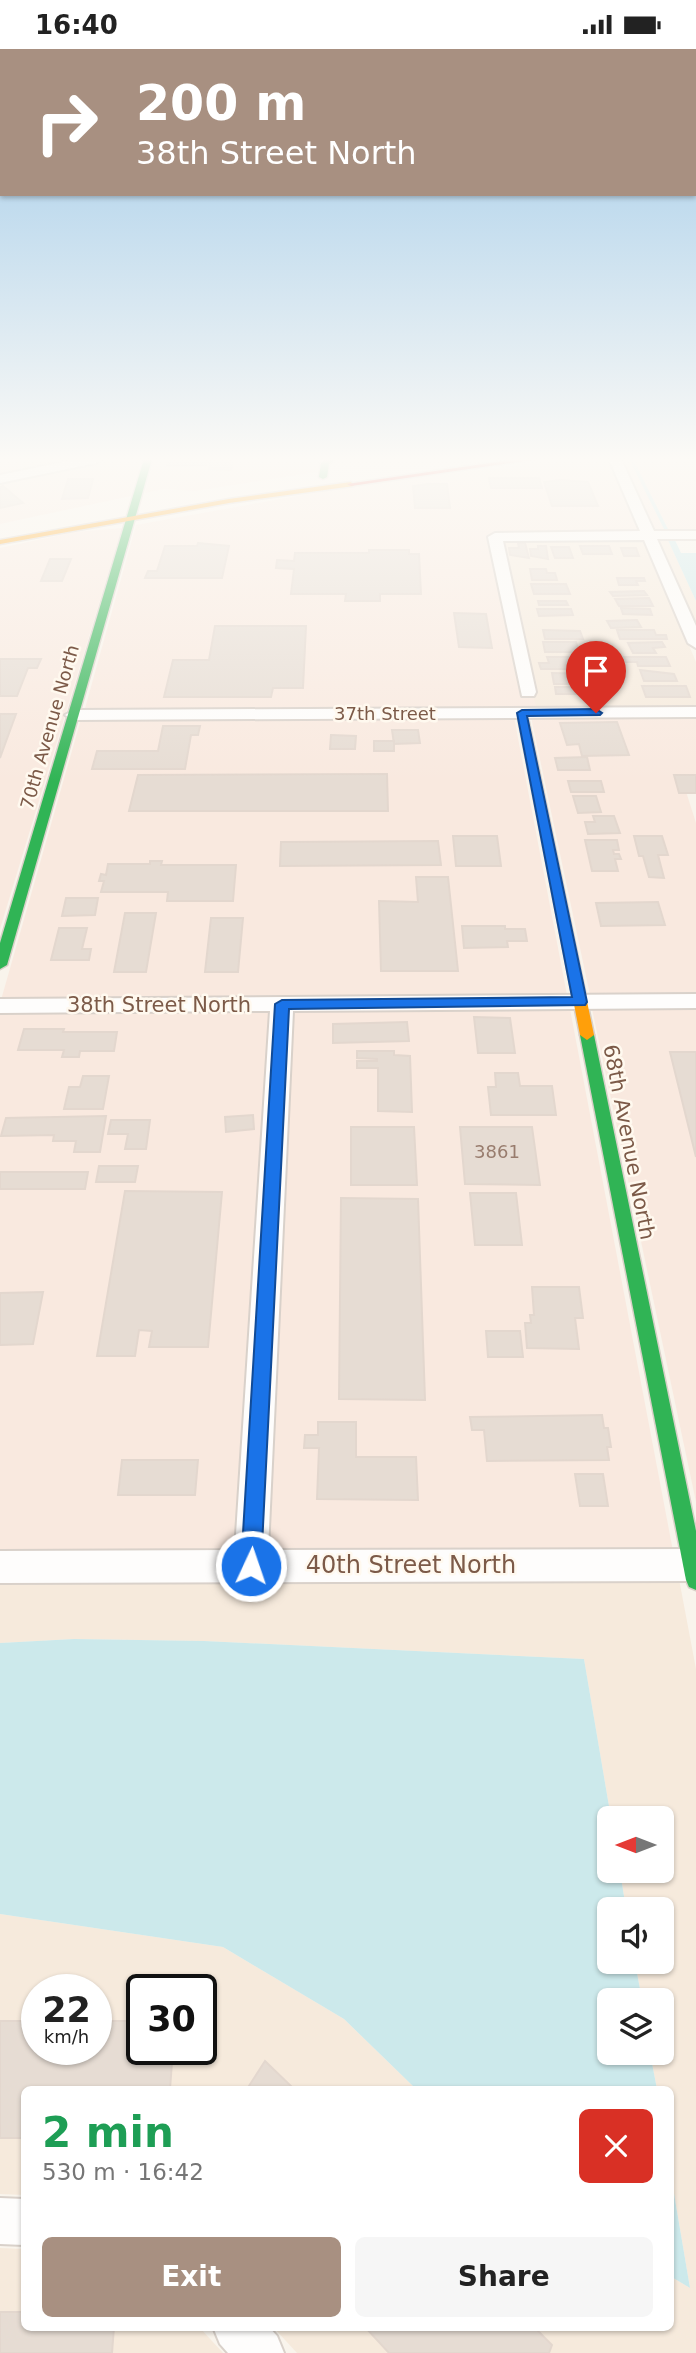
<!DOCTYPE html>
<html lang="en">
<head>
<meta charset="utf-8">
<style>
	body { margin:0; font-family:"DejaVu Sans",sans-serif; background:#f6f6f6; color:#222; height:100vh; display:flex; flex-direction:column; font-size:26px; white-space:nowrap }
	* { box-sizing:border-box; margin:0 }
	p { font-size:23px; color:#767676 }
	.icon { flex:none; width:38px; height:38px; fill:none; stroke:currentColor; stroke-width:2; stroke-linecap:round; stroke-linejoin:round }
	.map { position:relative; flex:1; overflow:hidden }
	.side { position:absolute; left:21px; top:2037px; width:653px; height:245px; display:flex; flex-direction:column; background:#fff; border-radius:10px; box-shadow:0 2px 5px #0004 }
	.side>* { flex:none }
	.hud { position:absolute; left:0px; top:0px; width:696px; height:147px; box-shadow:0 2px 5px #0004; background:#a89081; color:#fff; overflow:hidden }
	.needle { width:46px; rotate:270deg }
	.fabs { position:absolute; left:597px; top:1757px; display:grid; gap:14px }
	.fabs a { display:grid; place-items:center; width:77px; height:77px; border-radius:10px; background:#fff; box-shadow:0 2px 5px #0004; font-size:35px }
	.speed { position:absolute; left:21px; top:1925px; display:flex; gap:14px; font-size:35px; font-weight:700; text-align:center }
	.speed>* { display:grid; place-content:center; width:91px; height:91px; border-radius:50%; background:#fff; box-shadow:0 2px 5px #0004; line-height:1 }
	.speed small { font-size:18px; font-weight:400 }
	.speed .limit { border:4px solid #111; border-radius:10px; background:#fff; color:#111 }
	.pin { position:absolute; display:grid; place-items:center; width:60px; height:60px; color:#fff; margin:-72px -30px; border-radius:50% 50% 50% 0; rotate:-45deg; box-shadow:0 0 7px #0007 }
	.pin .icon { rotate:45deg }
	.me { position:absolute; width:77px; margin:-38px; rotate:3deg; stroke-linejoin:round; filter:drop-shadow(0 0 5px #0008) }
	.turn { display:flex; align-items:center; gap:24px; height:147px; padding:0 21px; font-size:32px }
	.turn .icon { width:91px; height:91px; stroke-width:2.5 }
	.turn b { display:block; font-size:49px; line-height:60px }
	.round { display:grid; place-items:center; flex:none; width:74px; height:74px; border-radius:10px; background:#f6f6f6 }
	.overview { display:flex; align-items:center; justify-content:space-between; height:119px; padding:0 21px }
	h1 { font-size:42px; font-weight:700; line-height:52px; color:#1e9e55 }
	.button { display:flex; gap:14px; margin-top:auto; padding:14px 21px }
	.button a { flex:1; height:80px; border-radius:10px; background:#a89081; color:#fff; font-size:28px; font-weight:700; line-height:80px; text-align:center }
	.button a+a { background:#f6f6f6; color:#222 }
	.status { display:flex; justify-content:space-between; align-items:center; height:49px; padding:0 35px; background:#fff; direction:ltr }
	.status svg { height:19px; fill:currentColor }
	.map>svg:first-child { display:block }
</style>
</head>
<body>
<div class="status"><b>16:40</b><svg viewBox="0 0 49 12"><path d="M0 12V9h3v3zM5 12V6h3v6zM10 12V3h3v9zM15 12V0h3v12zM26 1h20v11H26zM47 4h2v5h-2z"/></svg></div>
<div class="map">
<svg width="696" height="2304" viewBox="0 0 696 2304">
	<rect width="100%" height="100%" fill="#f9f4ec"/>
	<!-- residential -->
	<g fill="#f6eadc" fill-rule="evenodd">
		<path d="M644 489 696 613V659L535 657 533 646H537L502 490Z"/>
		<path d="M658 489H667L696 552V576Z"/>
		<path d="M679 1530 696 1620V2304H297L274 2279 670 2278V2227L690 2239 670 2121V2040H657L650 2004H662V1951H642L635 1913H662V1860H626L620 1822H662V1769H611L584 1610 204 1592 74 1590 0 1594V1533Z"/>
		<path d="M0 1865 223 1898 344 1970 416 2040H24V2146L0 2145ZM37 1941H96V2000H37ZM142 1941H201V2000H142Z"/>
		<path d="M0 2199 24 2200V2278L200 2279 223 2304H0Z"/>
	</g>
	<!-- commercial -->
	<g fill="#f9e9df">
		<path d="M0 410H85L0 428Z"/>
		<path d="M107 410H142L131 447 0 475V432Z"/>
		<path d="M154 410H324L317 423 195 442 163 440 145 444Z"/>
		<path d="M565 410H608L641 482H501V485H488L521 646H533L536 657 690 659 84 663 136 476 358 436Z"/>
		<path d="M621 410H696V482H655Z"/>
		<path d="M122 479 0 880V499L75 483Z"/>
		<path d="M696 667V726L681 727 696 774V946H590L531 668Z"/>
		<path d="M514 668 567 946 1 951 81 670Z"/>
		<path d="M696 959V1453L592 960Z"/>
		<path d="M570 960 673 1502H268L293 962Z"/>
		<path d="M270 962 235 1502 0 1504V964Z"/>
	</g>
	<!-- water -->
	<g fill="#cce9eb">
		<path d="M667 489H674L681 504H696V552Z"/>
		<path d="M74 1590 204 1592 584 1610 611 1769 609 1822H620L626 1860H609V1913H635L642 1951H609V2004H650L657 2040H416L344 1970 223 1898 0 1865V1594Z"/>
		<path d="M670 2121 690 2239 670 2227Z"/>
	</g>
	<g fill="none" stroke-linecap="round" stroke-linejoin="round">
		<!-- stream -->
		<path stroke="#cce9eb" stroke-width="3.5" d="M631 410 667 482"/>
	</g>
	<!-- building -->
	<g fill="#e6dcd3" stroke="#e3d7ce" stroke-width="2">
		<path d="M168 410H207L206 416 167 417Z"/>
		<path d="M211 410H233L231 421 209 420Z"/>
		<path d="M489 429H539L542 439H491Z"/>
		<path d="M68 430H93L88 449 62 450Z"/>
		<path d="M560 431 588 433 598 457H552L544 433Z"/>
		<path d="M428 435H447L450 459H415L413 437Z"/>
		<path d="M3 437 23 454 0 459V438Z"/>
		<path d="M198 494 229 497 222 529H145L148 522H157L165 497H197Z"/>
		<path d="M518 494H525L529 509 510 506 509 499H519Z"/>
		<path d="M538 497H546L548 510 531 507 530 500H538Z"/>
		<path d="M580 497H609L612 505H583Z"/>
		<path d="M551 498H569L573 509H555Z"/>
		<path d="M621 499H636L639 507H624Z"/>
		<path d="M369 501H409V505H419L421 545H380V552H345L346 545H291L294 520 276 519 277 511 294 512 295 504H369Z"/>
		<path d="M50 510H71L62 532H41Z"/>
		<path d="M530 520H546L547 524H555L557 531H532Z"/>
		<path d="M617 529H644L645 532H636L638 536H619Z"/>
		<path d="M531 535H566L570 545H534Z"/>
		<path d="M644 542 647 546 613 547 610 543Z"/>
		<path d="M649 549 653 557H619L615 550Z"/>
		<path d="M538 552H566L568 556H539Z"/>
		<path d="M621 559 650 560 652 566 623 565Z"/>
		<path d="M537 560H571L573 566 539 567Z"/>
		<path d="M454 564 486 565 492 599 459 598Z"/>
		<path d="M637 571 641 578 611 579 607 572Z"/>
		<path d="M215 577H306L303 639H273L271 648H164L173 611H209Z"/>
		<path d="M543 581 580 582 583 590H545Z"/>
		<path d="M617 581H654L656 586H666L667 590H620Z"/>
		<path d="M543 593H576L579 603H545Z"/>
		<path d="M662 593 665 598 653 599 656 604H633L628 594Z"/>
		<path d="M547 608H576L579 620H541L539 614H549Z"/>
		<path d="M624 608H666L670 617H638L637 613H626Z"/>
		<path d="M0 610H41L37 619H28L17 647H0Z"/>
		<path d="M640 621 674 625 677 632H644Z"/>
		<path d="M552 624 588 625 589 630H577L578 635H554Z"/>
		<path d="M642 637H686L690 648H646Z"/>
		<path d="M555 638H587L589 645H556Z"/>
		<path d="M0 665H16L0 709Z"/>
		<path d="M617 673 629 706 582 707 579 695 567 696 560 674Z"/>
		<path d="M163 677H200L198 686H191L185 720H92L97 702H158Z"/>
		<path d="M392 681H418L420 694 394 695Z"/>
		<path d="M331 686 356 687 355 700H330Z"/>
		<rect x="374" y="692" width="20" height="10"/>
		<path d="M587 708 590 721H558L555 709Z"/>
		<path d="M387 725 388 762H129L138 726Z"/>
		<path d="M674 726H696V744H679Z"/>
		<path d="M568 732H601L604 743H571Z"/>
		<path d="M573 747H596L601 763 578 764Z"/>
		<path d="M593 767H614L620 784 588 785 585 773H595Z"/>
		<path d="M453 787H497L501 817H456Z"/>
		<path d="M634 787H662L668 806H658L664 829 649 828 643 807H639Z"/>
		<path d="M585 791H617L619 801H613L614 805H619L621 810H615L618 822H592Z"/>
		<path d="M438 792 441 816 280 817 281 793Z"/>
		<path d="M150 812H162L161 816H236L233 852H167L168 843H101L104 832H99L101 825 106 826 108 815H150Z"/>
		<path d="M416 828H448L458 922H381L379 852 418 853Z"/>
		<path d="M66 849H98L95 866 62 867Z"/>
		<path d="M658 853 665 876 601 877 596 854Z"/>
		<path d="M125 864H156L146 923H114Z"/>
		<path d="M211 869H243L238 923H205Z"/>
		<path d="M462 877H505V880H525L527 892H507L508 898 464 899Z"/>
		<path d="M59 879H87L82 900H91L89 911H51Z"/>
		<path d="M474 968 510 969 515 1004H478Z"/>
		<path d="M407 973 409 992 333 994V975Z"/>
		<path d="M24 980H64L63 983H117L114 1002H80L79 1008H62L64 1001H18Z"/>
		<path d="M357 1002H394V1006L410 1007 412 1063 378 1062V1019H357V1012H377V1010L357 1009Z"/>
		<path d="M670 1003H696V1108Z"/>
		<path d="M495 1024H518L520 1037H552L556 1066H491L488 1038H496Z"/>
		<path d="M83 1027H109L103 1060H64L69 1038H80Z"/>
		<path d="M253 1066 254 1080 226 1083 225 1068Z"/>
		<path d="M106 1067 100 1103H74L76 1092H53L54 1086 1 1087 6 1069Z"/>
		<path d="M111 1071H150L146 1100H125L128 1085H108Z"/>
		<path d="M351 1078H414L417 1136H351Z"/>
		<path d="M460 1078H532L540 1136 465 1135Z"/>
		<path d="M99 1117H138L135 1133H96Z"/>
		<path d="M0 1123H88L85 1140H0Z"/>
		<path d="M125 1142 222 1143 208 1298H149L152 1282 139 1281 135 1307H97Z"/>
		<path d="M470 1144H516L522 1196H475Z"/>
		<path d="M341 1149 418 1150 425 1351 339 1350Z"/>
		<path d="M532 1238H579L583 1269H575L579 1300 527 1299 525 1274H531L530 1266H534Z"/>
		<path d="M43 1243 33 1295 0 1296V1244Z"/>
		<path d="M486 1282H520L523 1308H488Z"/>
		<path d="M602 1366 604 1379H608L611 1398H607L609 1411 487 1412 484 1381H472L470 1368Z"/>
		<path d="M318 1373H356V1408H416L418 1451 317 1450 319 1399H304L305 1386H318Z"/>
		<path d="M122 1411H198L195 1446H118Z"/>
		<path d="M575 1425H603L608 1457H580Z"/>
		<path d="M0 1972H37V2000H96V1972H142V2000H173L170 2040H24V2089H0Z"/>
		<path d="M265 2012 294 2040H247Z"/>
		<path d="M0 2263H24V2278H114L112 2304H0Z"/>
		<path d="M365 2278H534L552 2296 549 2304H389Z"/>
	</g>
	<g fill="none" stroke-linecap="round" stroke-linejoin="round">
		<defs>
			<g id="street">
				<path d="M78 410H102L96 414 0 434V426Z"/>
				<path d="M609 410H621L654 482H696V490H657L696 577V599L688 594 644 491 503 492 536 643 534 647H522L488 488 495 484 640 482Z"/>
				<path d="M696 658V668L74 671 65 666 74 661Z"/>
				<path d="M696 945V959L293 962 268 1501 696 1500V1532L0 1534V1502L235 1501 270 962 0 964V950Z"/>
				<path d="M0 2149 24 2150V2196L0 2195Z"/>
				<path d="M213 2278H269L277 2287 284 2304H228L220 2295Z"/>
			</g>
			<g id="fast">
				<path d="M144 410H152L7 916 0 920V894Z"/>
				<path d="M326 410H336L329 415 327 428 323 430 319 428 321 414Z"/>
				<path d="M587 981 594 986 696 1482V1541L689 1538 686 1531 580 986Z"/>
			</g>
			<g id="slow">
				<path d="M351 433 354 437 229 454 0 495V491L229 450Z"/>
				<path d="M522 661 527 664 594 986 587 991 580 986 517 664Z"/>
			</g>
			<path id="jam" d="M516 410H537L351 437 347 435Z"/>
		</defs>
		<!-- street casing -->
		<use href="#street" stroke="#d9d1ca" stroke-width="4"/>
		<!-- fast casing -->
		<use href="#fast" stroke="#d9d0c8" stroke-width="3"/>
		<!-- slow casing -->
		<use href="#slow" stroke="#d9d0c8" stroke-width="3"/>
		<!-- jam casing -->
		<use href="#jam" stroke="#d9d0c8" stroke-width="3"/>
		<!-- street -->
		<use href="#street" fill="#fefdfc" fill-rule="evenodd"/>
		<!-- fast -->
		<use href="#fast" fill="#30b455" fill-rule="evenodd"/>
		<!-- slow -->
		<use href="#slow" fill="#ff9f0a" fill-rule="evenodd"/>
		<!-- jam -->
		<use href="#jam" fill="#e5322d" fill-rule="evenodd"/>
	</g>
	<!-- sky -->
	<linearGradient id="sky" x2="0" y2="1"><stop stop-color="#9dc9e9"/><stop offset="0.56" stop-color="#fcfaf6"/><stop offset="1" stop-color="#fcfaf6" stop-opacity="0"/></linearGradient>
	<rect width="696" height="733" fill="url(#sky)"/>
	<!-- route -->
	<path fill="#1a73e8" stroke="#114b97" stroke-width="2" d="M596 660 602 664 600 666 527 667 587 953 585 956 289 960 261 1517 258 1524 251 1526 243 1524 241 1517 275 955 282 951 572 948 517 664 522 661Z"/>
	<g text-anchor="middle" stroke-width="5" stroke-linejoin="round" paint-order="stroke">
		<!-- far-street labels -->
		<g font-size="18" fill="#7c5a48" stroke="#fff9ef">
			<text x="385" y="671">37th Street</text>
			<text transform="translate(50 678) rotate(-74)" y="6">70th Avenue North</text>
		</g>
		<!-- number labels -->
		<g font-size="18" fill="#987c6d">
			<text x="497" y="1109">3861</text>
		</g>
		<!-- street labels -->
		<g font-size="21" fill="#7c5a48" stroke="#fff9ef">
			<text x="159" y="963">38th Street North</text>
			<text transform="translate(629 1093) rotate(79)" y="7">68th Avenue North</text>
		</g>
		<!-- near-street labels -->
		<g font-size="24" fill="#7c5a48" stroke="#fff9ef">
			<text x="411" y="1524">40th Street North</text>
		</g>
	</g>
</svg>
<div class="fabs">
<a><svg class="needle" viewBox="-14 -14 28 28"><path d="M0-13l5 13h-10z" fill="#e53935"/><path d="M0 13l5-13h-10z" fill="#767676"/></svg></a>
<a><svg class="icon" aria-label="sound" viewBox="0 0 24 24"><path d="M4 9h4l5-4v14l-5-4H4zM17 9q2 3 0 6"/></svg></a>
<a><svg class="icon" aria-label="layers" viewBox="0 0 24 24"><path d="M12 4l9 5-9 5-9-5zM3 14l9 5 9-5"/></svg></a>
</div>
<div class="speed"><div>22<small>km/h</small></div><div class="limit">30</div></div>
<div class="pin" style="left:596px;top:664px;background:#d93025"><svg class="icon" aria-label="arrive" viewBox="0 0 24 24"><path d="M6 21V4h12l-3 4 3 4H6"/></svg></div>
<svg class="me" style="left:251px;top:1517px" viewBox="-20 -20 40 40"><circle r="17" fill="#1a73e8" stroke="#fff" stroke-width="3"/><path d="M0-11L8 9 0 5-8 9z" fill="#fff"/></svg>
<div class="hud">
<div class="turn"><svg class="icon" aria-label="right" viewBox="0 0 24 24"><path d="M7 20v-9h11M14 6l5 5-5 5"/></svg><div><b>200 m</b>38th Street North</div></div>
</div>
<section class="side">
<div class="overview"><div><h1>2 min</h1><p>530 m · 16:42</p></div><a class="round" style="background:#d93025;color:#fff"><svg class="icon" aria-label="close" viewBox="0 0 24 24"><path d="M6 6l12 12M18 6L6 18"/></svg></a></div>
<div class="button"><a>Exit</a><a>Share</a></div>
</section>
</div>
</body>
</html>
